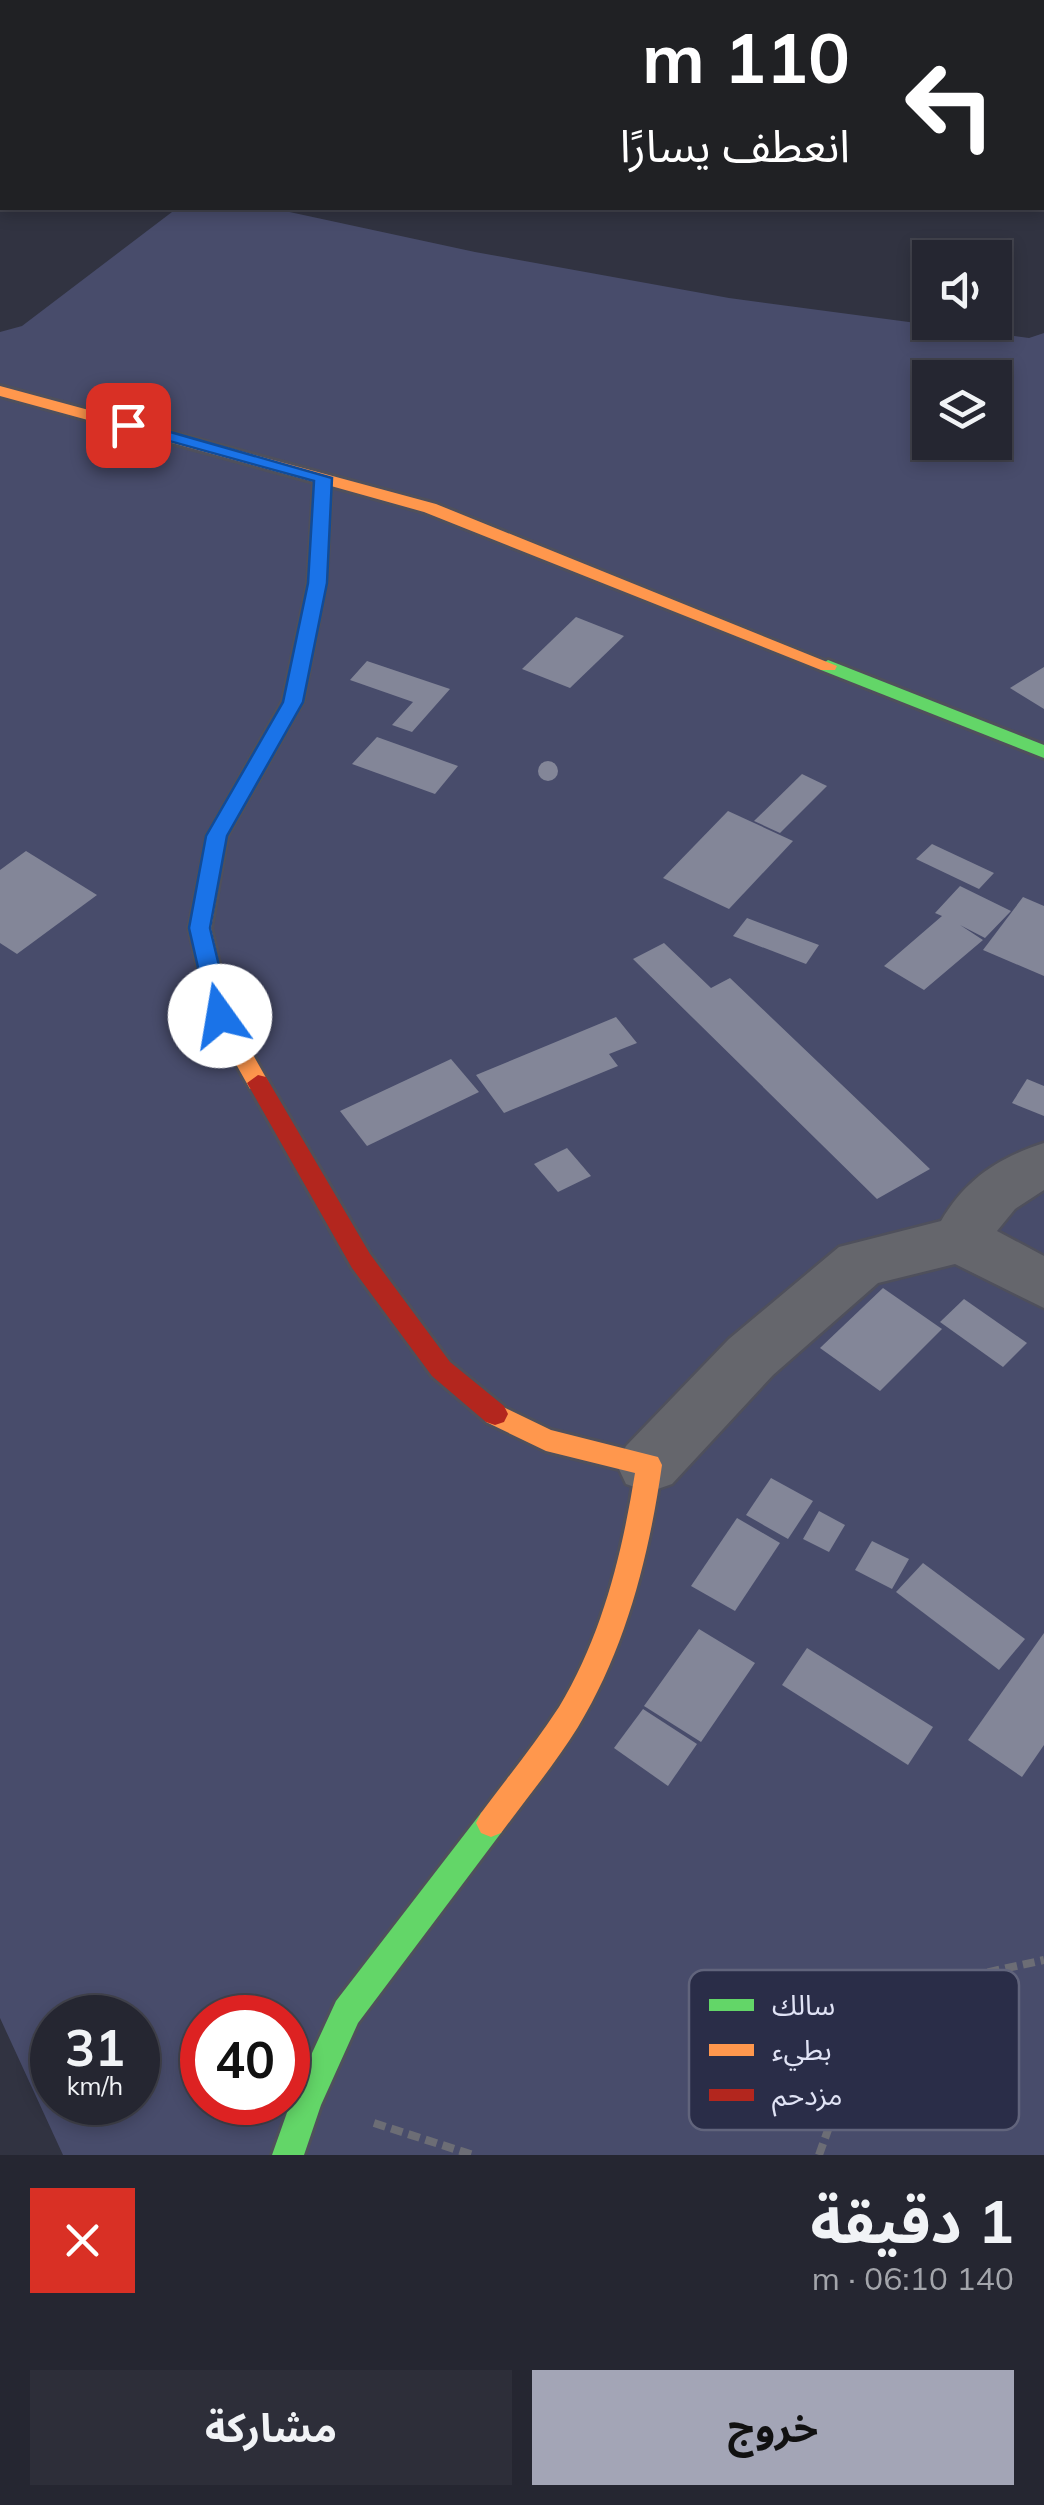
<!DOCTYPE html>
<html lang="ar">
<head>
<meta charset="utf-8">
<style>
	body { margin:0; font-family:Mulish,"Noto Sans Arabic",sans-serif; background:#2d2e39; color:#f1f3f6; direction:rtl; height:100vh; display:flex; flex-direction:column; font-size:38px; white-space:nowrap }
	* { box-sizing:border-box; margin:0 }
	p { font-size:32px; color:#a3a5ab }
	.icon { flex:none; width:55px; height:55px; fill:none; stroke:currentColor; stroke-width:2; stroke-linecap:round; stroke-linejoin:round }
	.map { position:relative; height:2155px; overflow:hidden; direction:ltr }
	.side { display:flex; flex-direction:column; background:#252631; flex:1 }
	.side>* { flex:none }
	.top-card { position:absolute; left:0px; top:0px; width:1045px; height:210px; box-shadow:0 5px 15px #0003,0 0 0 2px #42434d; direction:rtl; background:#202124; color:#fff; overflow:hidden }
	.tools { position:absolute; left:912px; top:240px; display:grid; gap:20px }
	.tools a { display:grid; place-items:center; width:100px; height:100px; border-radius:0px; background:#252631; box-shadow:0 5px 15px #0003,0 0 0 2px #42434d; font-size:50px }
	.speed { position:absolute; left:30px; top:1995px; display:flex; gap:20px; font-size:50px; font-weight:700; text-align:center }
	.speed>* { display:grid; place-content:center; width:130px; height:130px; border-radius:50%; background:#252631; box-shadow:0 5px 15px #0003,0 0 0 2px #42434d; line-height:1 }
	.speed small { font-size:25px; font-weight:400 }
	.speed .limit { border:15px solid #d22; background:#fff; color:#111 }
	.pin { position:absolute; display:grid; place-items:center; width:85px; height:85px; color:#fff; margin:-42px; border-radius:20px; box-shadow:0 5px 15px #0006 }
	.me { position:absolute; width:110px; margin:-55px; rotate:347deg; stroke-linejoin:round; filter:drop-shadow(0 0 8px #0008) }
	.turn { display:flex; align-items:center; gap:35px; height:210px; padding:0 30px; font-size:45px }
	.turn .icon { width:130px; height:130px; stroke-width:2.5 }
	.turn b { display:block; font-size:70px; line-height:85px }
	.round { display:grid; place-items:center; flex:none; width:105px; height:105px; border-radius:0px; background:#2d2e39 }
	.head { display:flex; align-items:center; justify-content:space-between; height:170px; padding:0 30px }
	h1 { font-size:60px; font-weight:700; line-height:75px }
	.cta { display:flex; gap:20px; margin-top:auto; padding:20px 30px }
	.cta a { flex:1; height:115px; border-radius:0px; background:#a3a5b6; color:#111; font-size:40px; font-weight:700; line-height:115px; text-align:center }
	.cta a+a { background:#2d2e39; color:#f1f3f6 }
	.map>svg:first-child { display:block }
</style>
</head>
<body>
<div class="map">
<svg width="1044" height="2155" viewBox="0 0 1044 2155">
	<rect width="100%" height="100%" fill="#313341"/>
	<!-- green -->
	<path fill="#484c6b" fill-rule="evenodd" d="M170 208H271L475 252 729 298 1029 338 1044 333V2155H63L0 2018V332L22 326 172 212ZM930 378H995V442H930ZM52 2018H138V2102H52ZM202 2018H288V2102H202Z"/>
	<!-- building -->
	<g fill="#838698">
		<path d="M576 617 624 636 570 688 522 669Z"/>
		<path d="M367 661 450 689 412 732 392 725 413 702 350 680Z"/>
		<path d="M1044 667V709L1010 688Z"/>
		<path d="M377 737 458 766 435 794 352 764Z"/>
		<circle cx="548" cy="771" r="10"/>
		<path d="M802 774 827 786 780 833 754 821Z"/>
		<path d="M728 811 793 841 729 909 663 878Z"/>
		<path d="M932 844 994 873 979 889 916 859Z"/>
		<path d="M26 851 97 895 17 954 0 943V870Z"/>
		<path d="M960 886 1011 911 985 938 960 925 983 940 924 990 884 966 942 916 935 913Z"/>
		<path d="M1023 897 1044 906V976L983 950Z"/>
		<path d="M747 918 819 945 806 964 733 936Z"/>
		<path d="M664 943 711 988 730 978 930 1169 877 1199 633 959Z"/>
		<path d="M616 1017 637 1043 609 1054 618 1066 504 1113 476 1075Z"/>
		<path d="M451 1059 479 1092 367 1146 340 1111Z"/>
		<path d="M1027 1079 1044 1086V1116L1012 1103Z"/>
		<path d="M567 1148 591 1176 558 1192 534 1164Z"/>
		<path d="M883 1288 942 1329 880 1391 820 1348Z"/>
		<path d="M964 1299 1027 1343 1003 1367 940 1322Z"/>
		<path d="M771 1478 813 1501 788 1539 746 1515Z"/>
		<path d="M819 1511 845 1525 829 1552 803 1539Z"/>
		<path d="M737 1518 780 1543 735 1611 691 1586Z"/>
		<path d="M872 1541 909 1559 892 1589 855 1570Z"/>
		<path d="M923 1563 1025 1639 999 1670 896 1592Z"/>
		<path d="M699 1629 755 1663 701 1742 644 1706Z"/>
		<path d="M1044 1633V1745L1022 1777 968 1740Z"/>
		<path d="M807 1648 933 1727 908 1765 782 1685Z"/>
		<path d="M643 1709 697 1744 668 1786 614 1748Z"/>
	</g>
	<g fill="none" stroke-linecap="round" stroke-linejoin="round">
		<defs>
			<path id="street" d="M1044 1143V1190L1015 1209 997 1231 1044 1256V1308L955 1264 878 1283 773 1375 672 1484 649 1492 626 1484 617 1465 626 1446 729 1339 839 1247 941 1221C966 1179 998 1158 1044 1143Z"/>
			<g id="fast">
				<path d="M828 660 1044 745V758L821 670 819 666Z"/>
				<path d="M491 1809 501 1813 506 1823 501 1833 358 2023 321 2105 304 2155H272L295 2090 336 2001 481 1813Z"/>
			</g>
			<g id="slow">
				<path d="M0 386 436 504 837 666 835 670H821L424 512 331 486 326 583 303 701 227 836 211 928 231 1016 269 1083 266 1089H250L209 1016 189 928 207 836 283 701 308 583 314 482 0 396Z"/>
				<path d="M495 1403 551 1430 658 1457 662 1465C649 1556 626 1648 578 1727 555 1764 527 1798 501 1833L491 1837 481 1833 476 1823 481 1813C507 1778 535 1744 559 1707 602 1636 622 1554 635 1473L546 1451 486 1422 482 1414 486 1406Z"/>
			</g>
			<path id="jam" d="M258 1075 266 1077 370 1254 450 1362 504 1406 508 1414 504 1422 495 1425 486 1422 432 1376 352 1268 247 1083Z"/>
		</defs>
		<!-- street casing -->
		<use href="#street" stroke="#4f505c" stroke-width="5"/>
		<!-- fast casing -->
		<use href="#fast" stroke="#4f505c" stroke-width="6"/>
		<!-- slow casing -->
		<use href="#slow" stroke="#4f505c" stroke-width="6"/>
		<!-- jam casing -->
		<use href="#jam" stroke="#4f505c" stroke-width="6"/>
		<!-- path -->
		<g stroke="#6c6d75" stroke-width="8" stroke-dasharray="12 6" stroke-linecap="butt">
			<path d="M374 2123 473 2155"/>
			<path d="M819 2155 853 2060 916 1988 1044 1960"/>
		</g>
		<!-- street -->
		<use href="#street" fill="#65666c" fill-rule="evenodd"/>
		<!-- fast -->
		<use href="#fast" fill="#63d668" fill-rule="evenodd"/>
		<!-- slow -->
		<use href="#slow" fill="#ff974d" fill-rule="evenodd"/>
		<!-- jam -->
		<use href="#jam" fill="#b3261e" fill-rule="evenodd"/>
	</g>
	<!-- route -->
	<path fill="#1a73e8" stroke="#114b97" stroke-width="2.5" d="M128 420 332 478 327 583 303 702 227 836 210 928 231 1016 220 1024 209 1016 189 928 206 836 283 702 308 583 314 481 122 428 119 425Z"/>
	<!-- legend -->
	<rect x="689" y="1970" width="330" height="160" rx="15" fill="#2a2d48" stroke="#61647c" stroke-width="2.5"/>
	<rect x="709" y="1999" width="45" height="12" fill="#63d668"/>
	<rect x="709" y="2044" width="45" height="12" fill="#ff974d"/>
	<rect x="709" y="2089" width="45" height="12" fill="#b3261e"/>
	<g font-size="28" fill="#e0e3f5">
		<text x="772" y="2015">سالك</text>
		<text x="772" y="2060">بطيء</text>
		<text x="772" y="2105">مزدحم</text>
	</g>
</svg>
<div class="tools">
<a><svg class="icon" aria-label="sound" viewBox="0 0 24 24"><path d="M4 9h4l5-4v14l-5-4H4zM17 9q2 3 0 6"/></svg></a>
<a><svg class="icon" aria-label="layers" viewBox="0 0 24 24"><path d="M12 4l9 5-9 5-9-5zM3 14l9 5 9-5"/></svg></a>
</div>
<div class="speed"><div>31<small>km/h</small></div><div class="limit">40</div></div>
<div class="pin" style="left:128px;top:425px;background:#d93025"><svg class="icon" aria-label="arrive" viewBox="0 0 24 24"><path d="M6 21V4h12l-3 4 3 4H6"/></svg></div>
<svg class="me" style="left:220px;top:1016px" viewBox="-20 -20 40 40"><circle r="19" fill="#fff"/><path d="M0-13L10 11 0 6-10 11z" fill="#1a73e8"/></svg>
<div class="top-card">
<div class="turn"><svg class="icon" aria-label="left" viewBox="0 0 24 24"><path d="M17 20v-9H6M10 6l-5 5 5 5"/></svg><div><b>110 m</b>انعطف يسارًا</div></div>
</div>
</div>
<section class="side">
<div class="head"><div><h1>1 دقيقة</h1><p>140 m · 06:10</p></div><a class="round" style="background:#d93025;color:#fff"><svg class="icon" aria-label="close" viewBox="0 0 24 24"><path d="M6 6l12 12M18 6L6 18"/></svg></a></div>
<div class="cta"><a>خروج</a><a>مشاركة</a></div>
</section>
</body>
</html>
